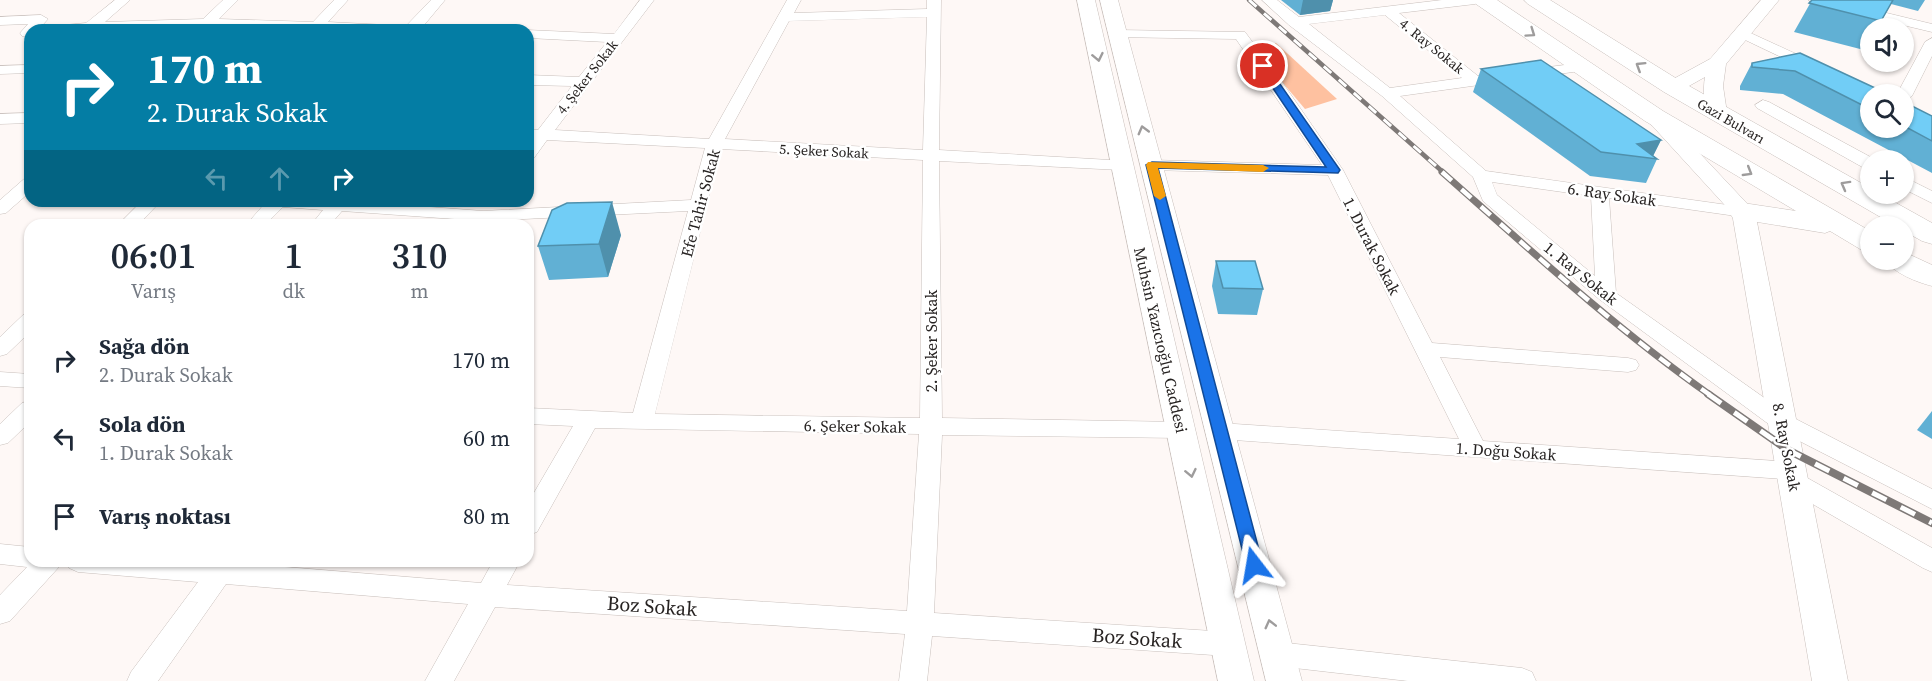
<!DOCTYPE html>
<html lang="tr">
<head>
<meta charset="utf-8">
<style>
	body { margin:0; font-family:"Source Serif 4",serif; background:#f2f2f3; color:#1f2937; height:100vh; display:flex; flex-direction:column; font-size:22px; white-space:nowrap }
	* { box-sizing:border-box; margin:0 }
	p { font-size:20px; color:#747a83 }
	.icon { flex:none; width:33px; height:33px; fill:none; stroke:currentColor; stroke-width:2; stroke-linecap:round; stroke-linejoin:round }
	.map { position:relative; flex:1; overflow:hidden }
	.panel { position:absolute; left:24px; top:219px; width:510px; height:348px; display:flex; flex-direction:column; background:#fff; border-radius:18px; box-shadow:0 2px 4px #0004 }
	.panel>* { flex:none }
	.guide { position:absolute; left:24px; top:24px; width:510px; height:183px; border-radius:18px; box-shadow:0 2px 4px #0004; background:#047da4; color:#fff; overflow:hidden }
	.buttons { position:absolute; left:1860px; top:18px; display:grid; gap:12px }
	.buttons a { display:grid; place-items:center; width:54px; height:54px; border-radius:50%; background:#fff; box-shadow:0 2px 4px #0004; font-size:30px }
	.pin { position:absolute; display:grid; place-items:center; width:51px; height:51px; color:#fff; margin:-26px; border:3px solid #fff; border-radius:50%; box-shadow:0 2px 6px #0007 }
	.me { position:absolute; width:66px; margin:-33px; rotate:346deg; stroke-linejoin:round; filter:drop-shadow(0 0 4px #0008) }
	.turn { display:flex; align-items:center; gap:21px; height:126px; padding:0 24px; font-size:27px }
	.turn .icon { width:78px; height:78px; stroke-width:2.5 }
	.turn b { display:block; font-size:42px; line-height:51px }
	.lanes { display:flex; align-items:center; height:57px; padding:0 24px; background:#0003; justify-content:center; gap:30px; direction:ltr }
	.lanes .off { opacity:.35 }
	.eta { display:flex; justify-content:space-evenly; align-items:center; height:102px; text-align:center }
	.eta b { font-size:36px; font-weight:600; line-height:42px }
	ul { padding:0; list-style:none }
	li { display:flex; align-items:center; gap:18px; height:78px; padding:0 24px }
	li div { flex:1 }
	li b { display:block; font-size:22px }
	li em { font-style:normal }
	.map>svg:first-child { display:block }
</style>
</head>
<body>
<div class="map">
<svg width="1932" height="681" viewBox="0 0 1932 681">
	<rect width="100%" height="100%" fill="#fef8f6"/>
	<!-- green -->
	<path fill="#fec1a0" d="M1276 43 1337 99 1305 109 1250 44Z"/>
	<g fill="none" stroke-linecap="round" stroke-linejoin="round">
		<defs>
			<g id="minor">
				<path d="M115 0H130L105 22 203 19 223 0H238L219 19 313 22 334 0H348L328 22 406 26 431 0H445L420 30 210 28 208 30H195V28H189L47 30 54 26 86 23Z"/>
				<path d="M640 0H654L555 130 709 139 787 0H801L794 13 927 9V0H941L939 150 1127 161 1130 165 1127 169 1121 170 939 161 942 418 1182 422 1190 424 1194 430 1190 436 1182 438 942 435 934 613 1228 632 1238 635 1242 644 1238 653 1228 656 932 636 927 681H899L905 634 495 607 454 681H425L468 604 226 584 158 681H127L131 672 198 582 78 572 69 568 65 561H236L237 563 481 583 493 561H520L507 585 907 611 919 434 595 428 537 532 528 535V503L573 426 528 424V408L633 413 688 211 483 221 342 211 330 225H311L323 210 283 207 265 225H246L267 201H350L483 211 691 200 705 148 547 140 534 158 528 159V143L531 139H528V129L538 130 572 86 528 85V75L579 77 607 42 528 38 527 30 614 34ZM927 17 923 150 725 139 789 21ZM721 149 923 160 920 418 655 414Z"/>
				<path d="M1262 0H1277L1299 17 1442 0H1482L1475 4 1399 13 1478 76 1580 63 1585 64 1587 67 1585 70 1580 71 1400 96 1486 171 1749 208 1752 212 1749 216 1743 217 1609 198 1616 293 1790 416 1932 489V509L1774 428 1599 299 1483 201 1473 177 1382 96 1289 25ZM1385 15 1462 78 1390 88 1309 24ZM1492 182 1591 196 1595 276 1497 195Z"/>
				<path d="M1809 0H1833L1932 24V32L1811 3Z"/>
				<path d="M41 15 48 19 38 30H30V36H22L20 33 28 24 0 25V17Z"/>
				<path d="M1117 30 1245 32 1280 79 1343 170 1432 343 1628 358 1636 360 1639 365 1636 370 1628 372 1440 357 1483 441 1792 462 1800 465 1804 471 1802 475 1932 548V572L1923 568 1785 488 1782 482 1783 479 1220 439 1212 437 1208 431 1212 425 1220 423 1459 439 1328 175 1152 170 1146 169 1143 165 1146 161 1152 160 1322 165 1236 39 1112 37 1110 34Z"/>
				<path d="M1744 30 1818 64 1820 67 1818 70H1808L1739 37 1737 34Z"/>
				<path d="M1932 38V56L1912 96 1904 101V94H1897L1925 42Z"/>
				<path d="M30 65V73L0 74V66Z"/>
				<path d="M1763 100 1769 102 1876 160H1870V169L1864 168 1757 108 1755 105Z"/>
				<path d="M30 113V123L0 124V114Z"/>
				<path d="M1904 177 1932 191V203L1904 189Z"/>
				<path d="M30 178V192L6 213 0 214V200L24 179Z"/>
				<path d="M142 201H161L138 225H118Z"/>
				<path d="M30 313V332L7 354 0 356V337L23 315Z"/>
				<path d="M0 372 30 374V388L0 386Z"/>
				<path d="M30 401V422L8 443 0 445V424L22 403Z"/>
				<path d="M0 544 30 547V561H62L58 568 10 621 0 624V595L27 567 0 564Z"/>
				<path d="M1277 642 1522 668 1532 672 1536 681H1408L1277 666 1267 663 1263 654 1267 645Z"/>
			</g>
			<g id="tertiary">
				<path d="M1077 0H1095L1254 681H1218Z"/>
				<path d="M1100 0H1118L1302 681H1266Z"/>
				<path d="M1761 0H1779L1726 64 1723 86 1727 113 1724 117H1710C1703 107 1703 89 1705 77L1680 91H1666L1663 87 1666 83 1710 59Z"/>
				<path d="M1654 110 1661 112 1755 212 1848 681H1812L1732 213 1647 120 1644 116 1647 112Z"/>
			</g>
			<g id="trunk">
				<path d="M1472 0H1497L1663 111 1870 231V252L1860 249 1830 231 1825 233 1733 218 1729 212 1733 206 1743 203 1796 211 1645 121 1476 4Z"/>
				<path d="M1524 0H1550L1682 82 1870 188V194H1880L1932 223V244L1922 241 1904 231V226H1896L1664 92 1528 4Z"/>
				<path d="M1904 252 1932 265V286C1916 282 1894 273 1885 260H1904Z"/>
			</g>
		</defs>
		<!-- minor casing -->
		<use href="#minor" stroke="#c8bfbb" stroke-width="1"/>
		<!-- tertiary casing -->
		<use href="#tertiary" stroke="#c8bfbb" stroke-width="1"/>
		<!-- trunk casing -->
		<use href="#trunk" stroke="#c8bfbb" stroke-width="1"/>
		<!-- minor -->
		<use href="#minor" fill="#fff" fill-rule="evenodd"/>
		<!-- tertiary -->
		<use href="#tertiary" fill="#fff" fill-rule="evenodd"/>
		<!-- trunk -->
		<use href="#trunk" fill="#fff" fill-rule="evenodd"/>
		<defs>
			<path id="rail-far2" d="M1249 0 1444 173"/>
			<path id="rail-far1" d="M1442 172C1529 249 1615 328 1710 395"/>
			<path id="rail" d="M1708 394 1788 450 1932 523"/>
		</defs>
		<!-- rail-far2 casing -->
		<use href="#rail-far2" stroke="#7e7977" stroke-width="4.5"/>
		<!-- rail-far1 casing -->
		<use href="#rail-far1" stroke="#7e7977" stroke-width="7"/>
		<!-- rail casing -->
		<use href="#rail" stroke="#7e7977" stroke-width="8"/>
		<!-- rail-far2 -->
		<use href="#rail-far2" stroke="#fff" stroke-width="3" stroke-dasharray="10" stroke-linecap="butt"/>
		<!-- rail-far1 -->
		<use href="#rail-far1" stroke="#fff" stroke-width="4.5" stroke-dasharray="13" stroke-linecap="butt"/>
		<!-- rail -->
		<use href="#rail" stroke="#fff" stroke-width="5" stroke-dasharray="16" stroke-linecap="butt"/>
	</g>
	<!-- wall -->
	<g fill="#61b0d4">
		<path d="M1281 0H1333L1330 11 1300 15Z"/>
		<path d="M1812 0H1925L1918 11 1891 4 1877 28H1870V39L1864 50 1794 32Z"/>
		<path d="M1800 53 1870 94V128H1904V102L1932 116V173L1783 94 1740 90V86L1752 63Z"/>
		<path d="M1481 69 1661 140 1653 156 1657 159 1646 183 1590 176 1473 92Z"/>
		<path d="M621 235 608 277 549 280 538 246Z"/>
		<path d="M1216 261 1263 289 1257 315 1218 314 1212 286Z"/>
		<path d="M1932 411V439L1917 430Z"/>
	</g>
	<!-- shaded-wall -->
	<g fill="#4f90ac">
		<path d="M1303 0H1333L1330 11 1300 15Z"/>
		<path d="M1661 140 1652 158 1637 144Z"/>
		<path d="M612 202 621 235 608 277 599 244Z"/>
	</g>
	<!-- building -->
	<g fill="#71cdf6" stroke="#4f90ac" stroke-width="1.5">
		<path d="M1812 0H1893L1881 21 1809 3Z"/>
		<path d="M1800 53 1888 94H1870V109L1795 71 1752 67V63Z"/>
		<path d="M1541 60 1661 140 1637 144 1657 159 1601 152 1481 69Z"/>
		<path d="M1904 102 1932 116V141L1904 126Z"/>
		<path d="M612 202 599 244 538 246 552 210 567 203Z"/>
		<path d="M1216 261H1255L1263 289 1223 288Z"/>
	</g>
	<!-- one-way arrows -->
	<defs><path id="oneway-chevron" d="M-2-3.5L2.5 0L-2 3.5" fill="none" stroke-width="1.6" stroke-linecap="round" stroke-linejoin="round" transform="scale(1.5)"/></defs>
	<g stroke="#9e9c9c">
		<use href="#oneway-chevron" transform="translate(1531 33) rotate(35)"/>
		<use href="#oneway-chevron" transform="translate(1098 57) rotate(78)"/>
		<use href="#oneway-chevron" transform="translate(1640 66) rotate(-148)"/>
		<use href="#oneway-chevron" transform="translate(1143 130) rotate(-105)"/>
		<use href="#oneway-chevron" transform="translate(1748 172) rotate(31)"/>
		<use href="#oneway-chevron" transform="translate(1845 185) rotate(-151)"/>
		<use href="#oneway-chevron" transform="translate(1191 473) rotate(78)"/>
		<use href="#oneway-chevron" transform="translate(1270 624) rotate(-104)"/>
	</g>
	<!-- route -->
	<path fill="#1a73e8" stroke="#114b97" stroke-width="1.5" d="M1259 64H1266L1340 170 1338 173 1158 168 1263 565 1260 570 1254 572 1248 570 1246 565 1146 165 1152 162 1326 167 1258 66Z"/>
	<!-- slow -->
	<path fill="#f59e0b" d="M1148 162 1263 165 1269 168 1263 172 1158 168 1166 196 1160 200 1154 196 1146 165Z"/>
	<g text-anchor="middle" stroke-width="5" stroke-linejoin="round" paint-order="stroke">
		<!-- far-street labels -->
		<g font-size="14" fill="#272322" stroke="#fff">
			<text transform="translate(1432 46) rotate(39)" y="5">4. Ray Sokak</text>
			<text transform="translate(587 77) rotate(-52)" y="5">4. Şeker Sokak</text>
			<text transform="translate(1731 121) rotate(30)" y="5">Gazi Bulvarı</text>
			<text transform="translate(824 151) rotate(3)" y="5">5. Şeker Sokak</text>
		</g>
		<!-- street labels -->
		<g font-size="16" fill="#272322" stroke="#fff">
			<text transform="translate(1612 194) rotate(8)" y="6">6. Ray Sokak</text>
			<text transform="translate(700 203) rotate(-75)" y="6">Efe Tahir Sokak</text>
			<text transform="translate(1372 246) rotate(63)" y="6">1. Durak Sokak</text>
			<text transform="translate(1581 273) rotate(39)" y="6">1. Ray Sokak</text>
			<text transform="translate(1161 340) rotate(77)" y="6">Muhsin Yazıcıoğlu Caddesi</text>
			<text transform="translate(931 341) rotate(-90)" y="6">2. Şeker Sokak</text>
			<text transform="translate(855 426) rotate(1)" y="6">6. Şeker Sokak</text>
			<text transform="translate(1787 447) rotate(79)" y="6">8. Ray Sokak</text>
			<text transform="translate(1506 451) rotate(4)" y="6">1. Doğu Sokak</text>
		</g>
		<!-- near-street labels -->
		<g font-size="20" fill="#272322" stroke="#fff">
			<text transform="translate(652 606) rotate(4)" y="7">Boz Sokak</text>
			<text transform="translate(1137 638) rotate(4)" y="7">Boz Sokak</text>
		</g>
	</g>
</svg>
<div class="buttons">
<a><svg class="icon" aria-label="sound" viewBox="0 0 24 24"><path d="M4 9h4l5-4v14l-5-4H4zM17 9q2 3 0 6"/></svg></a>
<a><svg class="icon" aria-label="search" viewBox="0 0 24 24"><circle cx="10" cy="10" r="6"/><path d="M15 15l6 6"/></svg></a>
<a>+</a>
<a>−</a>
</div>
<div class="pin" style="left:1263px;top:66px;background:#d93025"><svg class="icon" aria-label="arrive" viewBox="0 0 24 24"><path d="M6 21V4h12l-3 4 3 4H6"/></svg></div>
<svg class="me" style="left:1254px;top:565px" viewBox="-20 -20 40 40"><path d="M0-17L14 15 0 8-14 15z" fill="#1a73e8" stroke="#fff" stroke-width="4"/></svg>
<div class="guide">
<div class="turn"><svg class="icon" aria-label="right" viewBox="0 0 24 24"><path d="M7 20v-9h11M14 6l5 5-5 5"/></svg><div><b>170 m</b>2. Durak Sokak</div></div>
<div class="lanes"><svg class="icon off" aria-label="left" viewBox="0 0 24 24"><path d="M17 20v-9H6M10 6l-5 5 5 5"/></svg><svg class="icon off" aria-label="ahead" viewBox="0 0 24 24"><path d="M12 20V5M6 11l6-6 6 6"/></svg><svg class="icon" aria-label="right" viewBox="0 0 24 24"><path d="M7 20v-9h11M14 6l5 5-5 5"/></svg></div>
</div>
<section class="panel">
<div class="eta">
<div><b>06:01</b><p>Varış</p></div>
<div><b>1</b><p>dk</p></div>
<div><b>310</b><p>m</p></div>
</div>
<ul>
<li><svg class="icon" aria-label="right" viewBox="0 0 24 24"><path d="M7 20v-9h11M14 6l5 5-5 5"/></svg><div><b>Sağa dön</b><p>2. Durak Sokak</p></div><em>170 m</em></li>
<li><svg class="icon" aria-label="left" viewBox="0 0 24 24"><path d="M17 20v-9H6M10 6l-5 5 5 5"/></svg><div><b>Sola dön</b><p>1. Durak Sokak</p></div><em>60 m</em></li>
<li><svg class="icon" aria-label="arrive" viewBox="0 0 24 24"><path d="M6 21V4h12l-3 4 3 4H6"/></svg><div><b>Varış noktası</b></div><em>80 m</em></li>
</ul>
</section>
</div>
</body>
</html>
